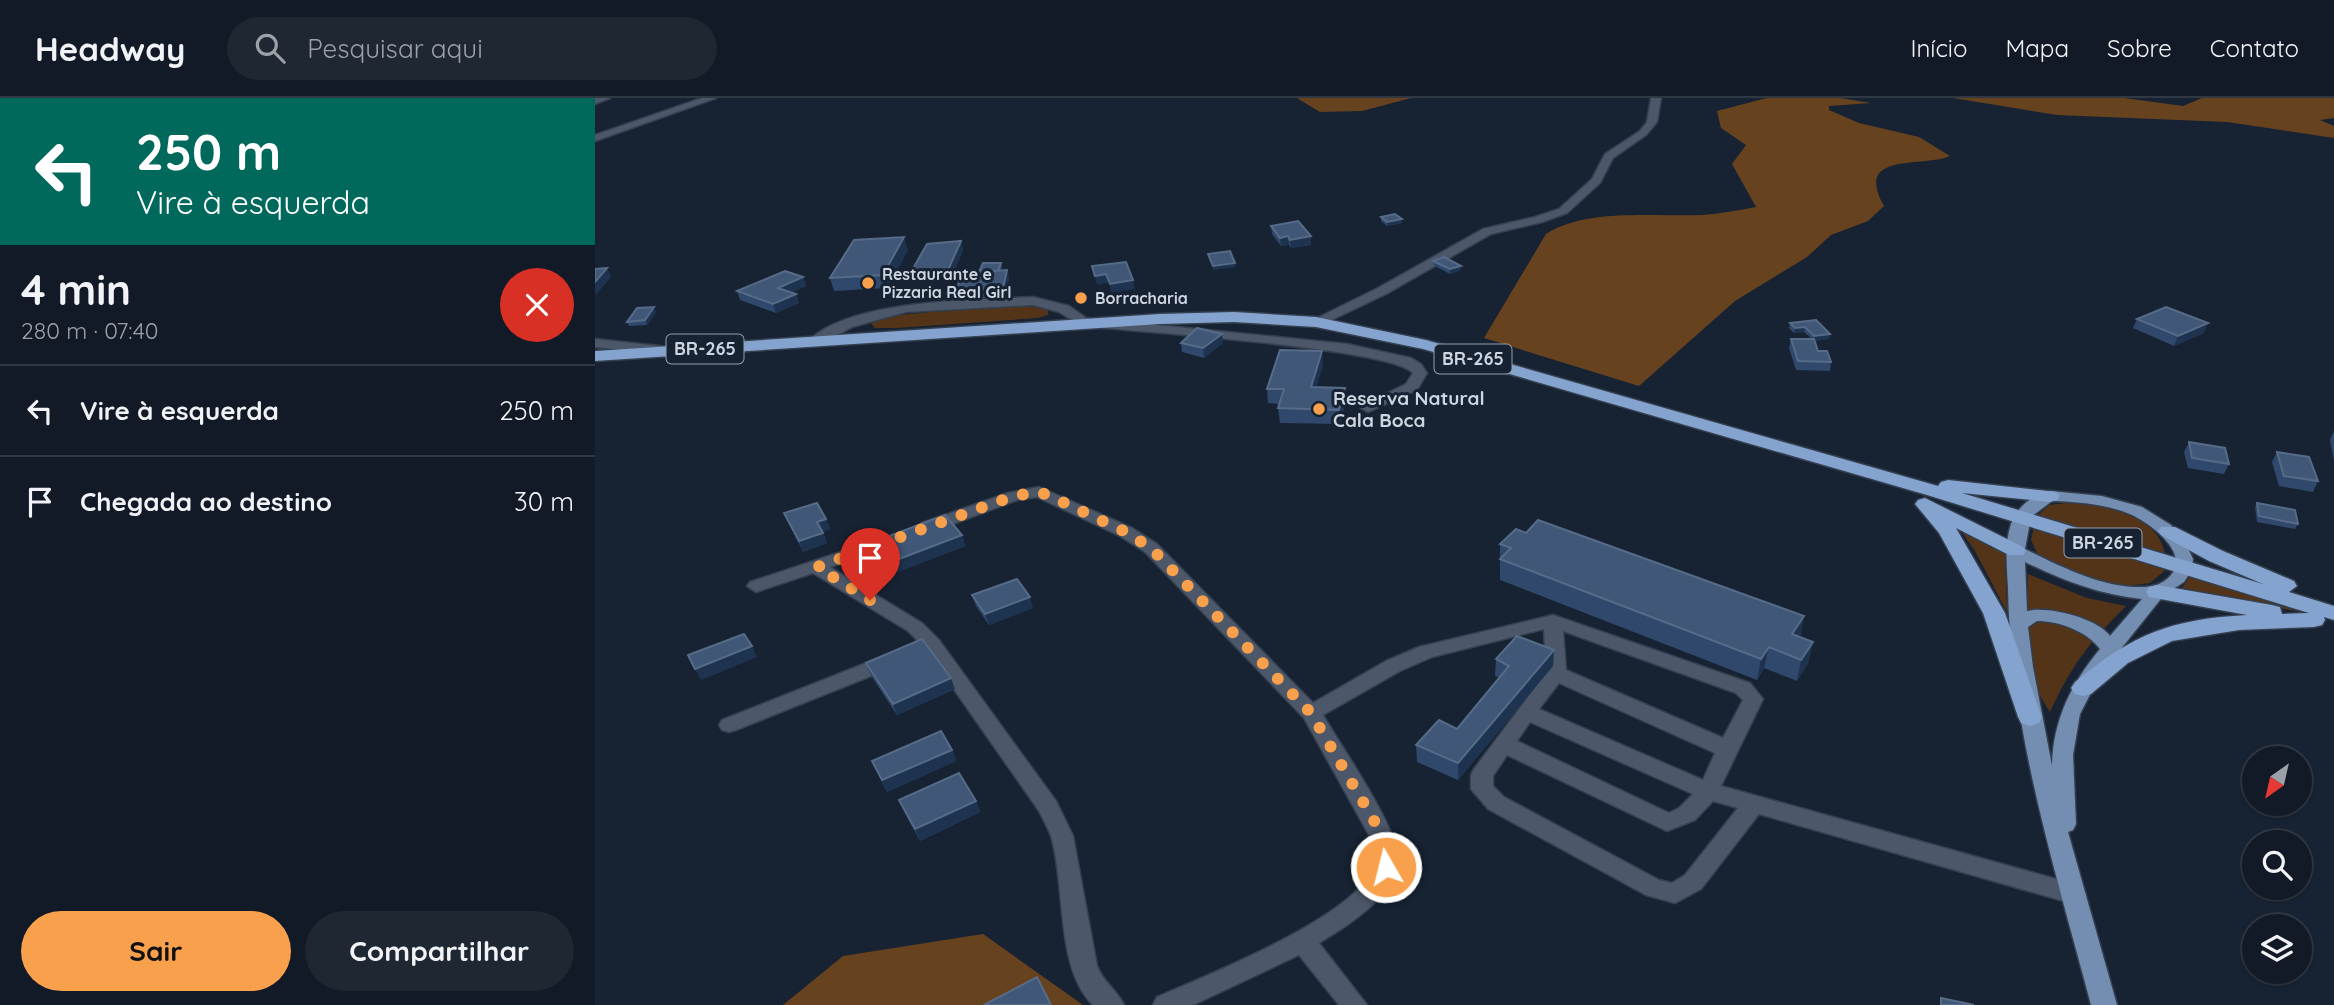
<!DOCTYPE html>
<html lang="pt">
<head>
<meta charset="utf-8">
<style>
	body { margin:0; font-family:Quicksand,sans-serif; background:#1e2732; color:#f1f3f6; height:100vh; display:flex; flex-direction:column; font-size:26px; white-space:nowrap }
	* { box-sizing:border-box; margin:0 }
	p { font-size:23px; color:#9ca1a7 }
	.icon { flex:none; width:38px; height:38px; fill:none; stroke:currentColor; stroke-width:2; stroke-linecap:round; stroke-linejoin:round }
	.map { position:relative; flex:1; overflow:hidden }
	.details { display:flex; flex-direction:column; background:#111a26; width:595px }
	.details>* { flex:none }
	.banner { background:#00695c; color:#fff; overflow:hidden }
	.needle { width:46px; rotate:214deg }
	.controls { position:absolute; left:1647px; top:648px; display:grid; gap:14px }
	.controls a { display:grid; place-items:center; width:70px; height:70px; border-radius:50%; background:#111a26; box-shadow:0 2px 5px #0004,0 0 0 2px #303843; font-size:35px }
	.pin { position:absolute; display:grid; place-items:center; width:60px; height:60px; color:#fff; margin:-72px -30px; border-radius:50% 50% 50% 0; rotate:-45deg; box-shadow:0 0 7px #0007 }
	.pin .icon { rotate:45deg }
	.me { position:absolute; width:77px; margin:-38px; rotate:352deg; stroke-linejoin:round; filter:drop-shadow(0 0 5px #0008) }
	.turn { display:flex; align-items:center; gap:24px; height:147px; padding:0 21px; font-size:32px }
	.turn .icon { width:91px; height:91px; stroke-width:2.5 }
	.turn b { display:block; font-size:49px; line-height:60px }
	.round { display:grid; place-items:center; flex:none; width:74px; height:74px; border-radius:37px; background:#1e2732 }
	.headline { display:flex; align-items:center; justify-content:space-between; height:119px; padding:0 21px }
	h1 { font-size:42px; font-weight:700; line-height:52px }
	.button { display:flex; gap:14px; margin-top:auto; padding:14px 21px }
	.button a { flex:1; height:80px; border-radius:42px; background:#f8a04b; color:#111; font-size:28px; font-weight:700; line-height:80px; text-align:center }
	.button a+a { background:#1e2732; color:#f1f3f6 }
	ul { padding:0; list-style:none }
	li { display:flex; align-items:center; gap:21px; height:91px; padding:0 21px; border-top:2px solid #303843 }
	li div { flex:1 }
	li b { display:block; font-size:26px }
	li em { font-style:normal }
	header { display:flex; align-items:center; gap:42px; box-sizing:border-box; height:98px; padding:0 35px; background:#111a26; border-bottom:2px solid #303843 }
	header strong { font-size:33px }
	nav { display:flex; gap:38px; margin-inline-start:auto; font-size:24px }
	.search { width:490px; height:63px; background:#1e2732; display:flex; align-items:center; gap:18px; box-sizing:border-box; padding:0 24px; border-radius:38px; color:#9ca1a7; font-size:26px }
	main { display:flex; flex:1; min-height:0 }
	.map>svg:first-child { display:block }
</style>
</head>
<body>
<header>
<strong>Headway</strong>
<div class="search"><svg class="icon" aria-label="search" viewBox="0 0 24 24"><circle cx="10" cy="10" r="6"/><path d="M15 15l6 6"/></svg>Pesquisar aqui</div>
<nav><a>Início</a><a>Mapa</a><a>Sobre</a><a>Contato</a></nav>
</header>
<main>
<section class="details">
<div class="banner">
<div class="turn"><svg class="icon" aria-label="left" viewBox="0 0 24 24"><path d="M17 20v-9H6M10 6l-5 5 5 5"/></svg><div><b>250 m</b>Vire à esquerda</div></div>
</div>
<div class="headline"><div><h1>4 min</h1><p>280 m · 07:40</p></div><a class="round" style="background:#d93025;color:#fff"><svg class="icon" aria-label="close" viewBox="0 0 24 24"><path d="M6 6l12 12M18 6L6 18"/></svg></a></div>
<ul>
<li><svg class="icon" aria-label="left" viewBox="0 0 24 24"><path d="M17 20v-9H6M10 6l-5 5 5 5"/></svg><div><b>Vire à esquerda</b></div><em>250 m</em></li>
<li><svg class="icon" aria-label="arrive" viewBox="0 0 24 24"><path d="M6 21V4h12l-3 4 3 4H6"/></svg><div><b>Chegada ao destino</b></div><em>30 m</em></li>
</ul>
<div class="button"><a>Sair</a><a>Compartilhar</a></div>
</section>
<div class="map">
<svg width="1739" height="907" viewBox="0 0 1739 907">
	<rect width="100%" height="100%" fill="#172333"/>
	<!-- green -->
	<g fill="#533418">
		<path d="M414 207 453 210V217L443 220 302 230H280L276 225 293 218Z"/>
		<path d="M1479 404C1511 407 1566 418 1570 458L1441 419 1454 407Z"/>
		<path d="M1362 427 1410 456 1412 514 1380 453Z"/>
		<path d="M1439 428 1574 469 1555 485 1525 489 1496 482 1444 459 1436 442Z"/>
		<path d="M1433 476 1492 500 1531 508C1493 546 1478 565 1455 614L1440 590 1431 543Z"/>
		<path d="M1595 478 1724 517 1585 493Z"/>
	</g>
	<!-- forest -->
	<g fill="#67421e">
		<path d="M702 0H816L767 13 725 14Z"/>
		<path d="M1172 0H1245L1276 5 1234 8V12L1264 25 1324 39 1355 58C1328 70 1258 53 1289 108L1273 123 1236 137 1212 159 1140 203 1044 288 889 240 951 136C991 110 1060 119 1107 117 1125 116 1143 112 1161 109L1137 66 1151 47 1126 30 1122 13Z"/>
		<path d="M1358 0H1529L1588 8 1607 0H1739V20L1725 22 1739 28V40L1632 24 1462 17Z"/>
		<path d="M388 836 488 907H188L248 858Z"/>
	</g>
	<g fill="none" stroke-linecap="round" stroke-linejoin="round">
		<defs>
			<g id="minor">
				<path d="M0 0H15L0 6Z"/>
				<path d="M107 0H121L0 43V37Z"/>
				<path d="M1056 0H1066L1062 24 1051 37 1018 60 1005 85 972 115 947 124 896 136 791 196 726 227 721 228 714 224 783 190 888 131 940 119 964 111 997 81 1010 56 1045 33 1052 24Z"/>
				<path d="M438 199 474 208 491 220 752 246 816 260 826 266 832 275 822 292 773 314 766 310 768 307 811 286 818 275C796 250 536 233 487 228L464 214 438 207 311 214 257 229 224 247 219 248 212 244C254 201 380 202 438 199Z"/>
				<path d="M0 241 73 249 80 253 73 257 0 249Z"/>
				<path d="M444 389 537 430 562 446 718 605 791 563 824 549 958 517 1155 585 1168 601 1126 688 1479 786 1487 789 1491 796 1487 803 1479 806 1164 716 1106 791 1080 805 1051 797 893 711 876 691V677L879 671 951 575 949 531 837 559 805 573 728 617C745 647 808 736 803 766 798 799 751 829 724 845L772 907H744L704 857 598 907H558L562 899C611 878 763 818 780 767 782 761 780 753 779 746L709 620 550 454 525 438 442 399 422 402 339 433 333 434 324 429 327 425 413 395ZM968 533 1141 595 1148 602 1128 640 971 572ZM964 585 1120 655 1108 682 944 611ZM935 624 1098 696 1084 710 1074 715 922 643ZM912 657 1072 733 1100 722 1118 703 1143 710 1090 777 1077 785 1064 782 909 699 898 688V678Z"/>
				<path d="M291 439 300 444 297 448 235 469 327 525 344 542 461 703 478 738 502 868C508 884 522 892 529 907H498C460 870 471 787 456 738 453 730 448 721 444 713L330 550 313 533 218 475 161 494 152 488 155 484Z"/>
				<path d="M294 556 301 558 304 563 301 568 141 632 134 634 127 632 124 627 127 622Z"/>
			</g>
			<path id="major" d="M1455 393 1507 398 1547 409 1576 427 1590 444 1598 461 1597 472 1589 484 1569 497 1529 547 1502 583 1485 616 1478 657 1481 726 1478 732 1473 734 1522 907H1496C1460 771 1415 631 1413 490 1412 469 1409 446 1416 426 1422 409 1437 397 1455 393ZM1457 403C1484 404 1512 406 1537 417 1556 426 1600 458 1572 481 1565 487 1556 489 1547 489 1507 490 1465 468 1430 451L1436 419ZM1430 464C1467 482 1505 497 1547 501L1515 538C1502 520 1453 508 1432 513ZM1442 523C1463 523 1492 533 1505 551 1476 586 1458 622 1457 668L1438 569 1433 529Z"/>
			<g id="highway">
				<path d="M639 214 721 219 831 242 1343 388 1346 384 1353 382 1462 394 1465 398 1462 402 1455 404 1367 395 1668 486 1614 463 1566 437 1563 433 1566 429H1580L1628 453 1699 483 1702 488 1694 494 1739 508V522L1729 519 1730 522 1727 527 1719 529 1644 532 1577 543 1533 565 1496 596 1488 598 1480 596 1476 590 1480 584C1538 536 1576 521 1652 517L1554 499 1551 494 1554 489 1562 487 1677 507 1685 509 1687 516 1714 515 1332 397 828 251 721 229 639 224 565 226 0 263V253L565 216Z"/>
				<path d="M1330 400 1428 449 1431 453 1428 457H1414L1361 430 1410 515 1447 619 1444 625 1435 628 1426 625 1423 619 1388 515 1344 435 1320 406 1323 402Z"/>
			</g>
		</defs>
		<!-- minor casing -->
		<use href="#minor" stroke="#343f4f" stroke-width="3"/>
		<!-- major casing -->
		<use href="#major" stroke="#343f4f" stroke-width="3"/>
		<!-- highway casing -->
		<use href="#highway" stroke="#343f4f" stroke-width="3"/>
		<!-- minor -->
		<use href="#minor" fill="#4c586a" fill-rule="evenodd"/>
		<!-- major -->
		<use href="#major" fill="#748eb1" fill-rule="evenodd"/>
		<!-- highway -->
		<use href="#highway" fill="#84a3ce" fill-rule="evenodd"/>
	</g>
	<!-- wall -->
	<g fill="#2f486b">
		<path d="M786 119 807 121V125L792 128 786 123Z"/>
		<path d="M676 128 716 147 696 150 694 147 686 148 677 136Z"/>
		<path d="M366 143 368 152 356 181 319 183 316 174Z"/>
		<path d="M313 152 292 190 239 193 235 180Z"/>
		<path d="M838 163 866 172 855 176 838 167Z"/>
		<path d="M406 165 407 169 406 173 412 172 414 181 410 199 364 202 361 193 384 174Z"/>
		<path d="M208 179 211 188 197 194 201 196 204 205 181 215 145 202 142 193Z"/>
		<path d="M61 214 52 227 34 228 32 224Z"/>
		<path d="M1542 221 1609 235 1579 248 1538 230Z"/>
		<path d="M1195 225 1235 236 1234 241 1219 243 1223 253 1236 264 1235 273 1201 272 1194 250 1196 241H1217L1209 234 1199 235 1194 230Z"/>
		<path d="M586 245H628L609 260 587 254Z"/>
		<path d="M728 267 721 289 751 304 745 326 685 325 683 310 685 306 673 305 672 291Z"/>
		<path d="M1739 333V363L1735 342Z"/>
		<path d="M1594 344 1634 366 1629 376 1593 370 1589 354Z"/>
		<path d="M1682 354 1723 383 1718 394 1684 388 1677 364Z"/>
		<path d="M1662 405 1703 426 1700 431 1662 424 1660 410Z"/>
		<path d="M189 415 231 421 235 431 228 434 232 445 208 454Z"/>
		<path d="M931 435 1209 518 1205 539 1218 544 1213 565 1202 583 1169 570 1162 582 905 482V446Z"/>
		<path d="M367 437 370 448 287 480 272 459 268 448Z"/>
		<path d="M377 497 438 510 394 527 381 508Z"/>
		<path d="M959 552 958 568 863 682 822 664 821 647 862 631 905 580 900 578 901 561Z"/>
		<path d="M271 565 360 591 302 617 275 576Z"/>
		<path d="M357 652 361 663 292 694 277 663Z"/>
		<path d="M304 702 381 703 385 714 325 743 309 713Z"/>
	</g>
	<!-- shaded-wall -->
	<g fill="#1e334f">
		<path d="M807 121V125L792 128V124Z"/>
		<path d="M693 138 694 147 686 148 685 140Z"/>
		<path d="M716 138V147L696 150 695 142Z"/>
		<path d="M309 139 313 152 292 190 288 177Z"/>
		<path d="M366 143 368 152 356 181 353 172Z"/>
		<path d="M640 165 641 169 618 172V168Z"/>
		<path d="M866 168V172L855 176V171Z"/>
		<path d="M12 170 16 179 0 198V184Z"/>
		<path d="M412 172 414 181 410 199 408 190Z"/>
		<path d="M511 176 513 185 502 187 500 178Z"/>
		<path d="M208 179 211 188 187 199 183 190Z"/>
		<path d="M538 182 540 191 516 195 515 186Z"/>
		<path d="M201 196 204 205 181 215 178 206Z"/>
		<path d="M59 209 61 214 52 227 50 222Z"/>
		<path d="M1613 225 1609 235 1579 248 1583 238Z"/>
		<path d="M1210 229 1209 234 1199 235 1200 230Z"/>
		<path d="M627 236 628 245 609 260 608 250Z"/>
		<path d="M1235 236 1234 241 1218 243 1219 238Z"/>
		<path d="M727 253 728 267 717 303 716 289Z"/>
		<path d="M750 290 751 304 745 326 744 312Z"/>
		<path d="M231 421 235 431 226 435 222 424Z"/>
		<path d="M228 435 232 445 208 454 204 443Z"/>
		<path d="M367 437 370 448 287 480 283 469Z"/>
		<path d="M435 499 438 510 394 527 390 516Z"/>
		<path d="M1209 518 1205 539 1193 557 1197 536Z"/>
		<path d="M1218 544 1213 565 1202 583 1206 562Z"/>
		<path d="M157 548 162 559 106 582 100 571Z"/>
		<path d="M1174 549 1169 570 1162 582 1166 561Z"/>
		<path d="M959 552 958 568 863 682V665Z"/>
		<path d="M356 580 360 591 302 617 298 606Z"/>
		<path d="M357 652 361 663 292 694 287 682Z"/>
		<path d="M381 703 385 714 325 743 320 731Z"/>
	</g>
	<!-- building -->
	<g fill="#405777" stroke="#566b88" stroke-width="2">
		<path d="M800 116 807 121 792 124 786 119Z"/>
		<path d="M703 123 716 138 695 142 693 138 685 140 676 128Z"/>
		<path d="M309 139 288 177 235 180 259 142Z"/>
		<path d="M366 143 353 172 316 174 332 146Z"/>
		<path d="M635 153 640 165 618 168 613 156Z"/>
		<path d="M849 159 866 168 855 171 838 163Z"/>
		<path d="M531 164 538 182 515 186 511 176 500 178 497 168Z"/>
		<path d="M388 165H406L403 173 384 174Z"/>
		<path d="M12 170 0 184V171Z"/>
		<path d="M412 172 408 190 361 193 367 175Z"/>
		<path d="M190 173 208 179 183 190 201 196 178 206 142 193Z"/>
		<path d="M59 209 50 222 32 224 42 210Z"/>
		<path d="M1571 209 1613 225 1583 238 1542 221Z"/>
		<path d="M1221 222 1235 236 1219 238 1210 229 1200 230 1195 225Z"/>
		<path d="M602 230 627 236 608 250 586 245Z"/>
		<path d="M1196 241H1219L1223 253H1232L1236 264 1203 263Z"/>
		<path d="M685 252 727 253 716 289 750 290 744 312 683 310 689 291H672Z"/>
		<path d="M1594 344 1630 350 1634 366 1597 360Z"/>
		<path d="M1682 354 1714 359 1723 383 1689 378Z"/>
		<path d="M222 405 231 421 222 424 228 435 204 443 189 415Z"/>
		<path d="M1662 405 1700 412 1703 426 1664 418Z"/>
		<path d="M350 417 367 437 283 469 268 448Z"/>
		<path d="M943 422 1209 518 1197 536 1218 544 1206 562 1174 549 1166 561 905 461 916 450 905 446 921 431 931 435Z"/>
		<path d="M422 481 435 499 390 516 377 497Z"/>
		<path d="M149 536 157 548 100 571 93 557Z"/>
		<path d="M922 538 959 552 863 665 821 647 844 622 862 631 914 568 901 561Z"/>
		<path d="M327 541 356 580 298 606 271 565Z"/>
		<path d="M346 633 357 652 287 682 277 663Z"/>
		<path d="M364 675 381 703 320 731 304 702Z"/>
		<path d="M442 879 456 907H389Z"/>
		<path d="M1346 900 1379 907H1346Z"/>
	</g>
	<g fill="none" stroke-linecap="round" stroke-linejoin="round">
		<!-- route -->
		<path stroke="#f8a04b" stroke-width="12" stroke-dasharray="0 21.6" d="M275 502 222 469 419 398 444 394 453 397 531 434 556 450 716 615 788 738 793 754 791 769"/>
	</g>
	<!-- markers -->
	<g fill="#f8a04b" stroke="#172333" stroke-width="2.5">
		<circle cx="273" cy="185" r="7"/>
		<circle cx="486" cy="200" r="7"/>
		<circle cx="724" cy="311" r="7"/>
	</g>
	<g text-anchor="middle" stroke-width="6" stroke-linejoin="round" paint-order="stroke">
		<!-- far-poi labels -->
		<g font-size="16" font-weight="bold" fill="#cdd5e0" stroke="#172333" text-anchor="start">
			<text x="287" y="182">Restaurante e<tspan x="287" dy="18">Pizzaria Real Girl</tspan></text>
			<text x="500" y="206">Borracharia</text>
		</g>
		<!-- shield labels -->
		<g fill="#172333" stroke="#96a0ac" stroke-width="2">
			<rect x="71.5" y="236.5" width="77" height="29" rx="5"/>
			<rect x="839.5" y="246.5" width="77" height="29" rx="5"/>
			<rect x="1469.5" y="430.5" width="77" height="29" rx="5"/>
		</g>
		<g font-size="18" font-weight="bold" fill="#cdd5e0">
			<text x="110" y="257">BR-265</text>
			<text x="878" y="267">BR-265</text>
			<text x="1508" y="451">BR-265</text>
		</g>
		<!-- poi labels -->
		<g font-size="19" font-weight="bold" fill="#cdd5e0" stroke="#172333" text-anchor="start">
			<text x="738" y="307">Reserva Natural<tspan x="738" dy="22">Cala Boca</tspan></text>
		</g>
	</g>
</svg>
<div class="controls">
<a><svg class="needle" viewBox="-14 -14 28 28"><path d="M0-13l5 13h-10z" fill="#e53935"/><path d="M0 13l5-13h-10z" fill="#9ca1a7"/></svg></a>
<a><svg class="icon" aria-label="search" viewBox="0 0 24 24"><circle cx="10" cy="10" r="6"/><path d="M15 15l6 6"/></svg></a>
<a><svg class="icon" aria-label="layers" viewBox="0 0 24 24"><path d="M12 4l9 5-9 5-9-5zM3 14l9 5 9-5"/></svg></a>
</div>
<div class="pin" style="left:275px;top:502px;background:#d93025"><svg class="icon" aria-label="arrive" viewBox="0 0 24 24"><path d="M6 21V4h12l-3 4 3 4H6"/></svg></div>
<svg class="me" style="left:791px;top:769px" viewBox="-20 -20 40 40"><circle r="17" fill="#f8a04b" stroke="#fff" stroke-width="3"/><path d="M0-11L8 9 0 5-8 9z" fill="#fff"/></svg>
</div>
</main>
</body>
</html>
